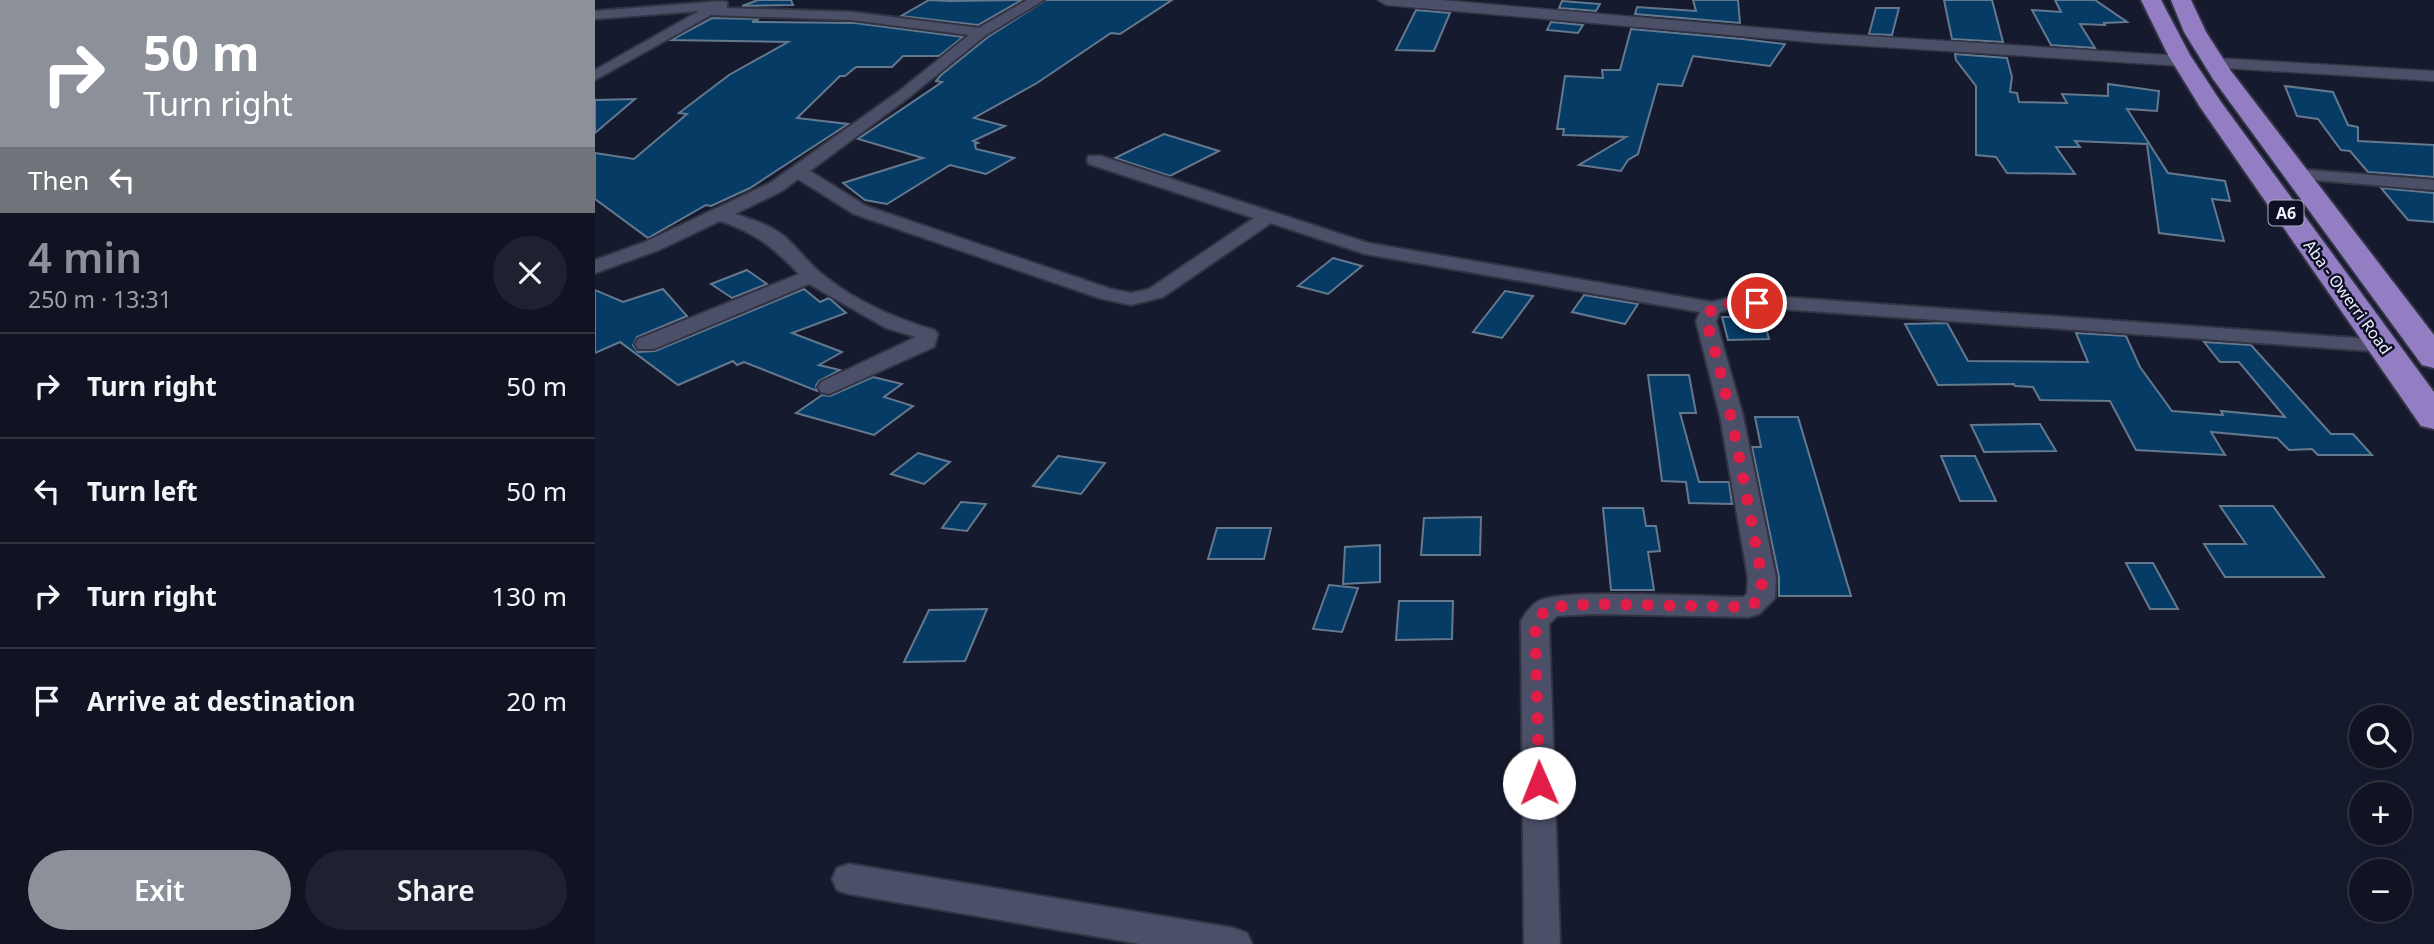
<!DOCTYPE html>
<html lang="en">
<head>
<meta charset="utf-8">
<style>
	body { margin:0; font-family:"Noto Sans",sans-serif; background:#1e212f; color:#f1f3f6; height:100vh; display:flex; flex-direction:column; font-size:26px; white-space:nowrap }
	* { box-sizing:border-box; margin:0 }
	p { font-size:23px; color:#9c9ea5 }
	.icon { flex:none; width:38px; height:38px; fill:none; stroke:currentColor; stroke-width:2; stroke-linecap:round; stroke-linejoin:round }
	.map { position:relative; flex:1; overflow:hidden }
	.sheet { display:flex; flex-direction:column; background:#101422; width:595px }
	.sheet>* { flex:none }
	.hud { background:#8c9099; color:#fff; overflow:hidden }
	.buttons { position:absolute; left:1754px; top:705px; display:grid; gap:14px }
	.buttons a { display:grid; place-items:center; width:63px; height:63px; border-radius:50%; background:#101422; box-shadow:0 7px 28px #0002,0 0 0 2px #303340; font-size:35px }
	.pin { position:absolute; display:grid; place-items:center; width:60px; height:60px; color:#fff; margin:-30px; border:4px solid #fff; border-radius:50%; box-shadow:0 2px 7px #0007 }
	.me { position:absolute; width:77px; margin:-38px; rotate:359deg; stroke-linejoin:round; filter:drop-shadow(0 0 5px #0008) }
	.turn { display:flex; align-items:center; gap:24px; height:147px; padding:0 28px; font-size:32px }
	.turn .icon { width:91px; height:91px; stroke-width:2.5 }
	.turn b { display:block; font-size:49px; line-height:60px }
	.then { display:flex; align-items:center; height:66px; padding:0 28px; background:#0003; gap:14px; font-size:26px }
	.round { display:grid; place-items:center; flex:none; width:74px; height:74px; border-radius:37px; background:#1e212f }
	.headline { display:flex; align-items:center; justify-content:space-between; height:119px; padding:0 28px }
	h1 { font-size:42px; font-weight:600; line-height:52px; color:#8c9099 }
	.primary-button { display:flex; gap:14px; margin-top:auto; padding:14px 28px }
	.primary-button a { flex:1; height:80px; border-radius:42px; background:#8c9099; color:#fff; font-size:28px; font-weight:600; line-height:80px; text-align:center }
	.primary-button a+a { background:#1e212f; color:#f1f3f6 }
	ul { padding:0; list-style:none }
	li { display:flex; align-items:center; gap:21px; height:105px; padding:0 28px; border-top:2px solid #303340 }
	li div { flex:1 }
	li b { display:block; font-size:26px }
	li em { font-style:normal }
	main { display:flex; flex:1; min-height:0 }
	.map>svg:first-child { display:block }
</style>
</head>
<body>
<main>
<section class="sheet">
<div class="hud">
<div class="turn"><svg class="icon" aria-label="right" viewBox="0 0 24 24"><path d="M7 20v-9h11M14 6l5 5-5 5"/></svg><div><b>50 m</b>Turn right</div></div>
<div class="then">Then<svg class="icon" aria-label="left" viewBox="0 0 24 24"><path d="M17 20v-9H6M10 6l-5 5 5 5"/></svg></div>
</div>
<div class="headline"><div><h1>4 min</h1><p>250 m · 13:31</p></div><a class="round"><svg class="icon" aria-label="close" viewBox="0 0 24 24"><path d="M6 6l12 12M18 6L6 18"/></svg></a></div>
<ul>
<li><svg class="icon" aria-label="right" viewBox="0 0 24 24"><path d="M7 20v-9h11M14 6l5 5-5 5"/></svg><div><b>Turn right</b></div><em>50 m</em></li>
<li><svg class="icon" aria-label="left" viewBox="0 0 24 24"><path d="M17 20v-9H6M10 6l-5 5 5 5"/></svg><div><b>Turn left</b></div><em>50 m</em></li>
<li><svg class="icon" aria-label="right" viewBox="0 0 24 24"><path d="M7 20v-9h11M14 6l5 5-5 5"/></svg><div><b>Turn right</b></div><em>130 m</em></li>
<li><svg class="icon" aria-label="arrive" viewBox="0 0 24 24"><path d="M6 21V4h12l-3 4 3 4H6"/></svg><div><b>Arrive at destination</b></div><em>20 m</em></li>
</ul>
<div class="primary-button"><a>Exit</a><a>Share</a></div>
</section>
<div class="map">
<svg width="1839" height="944" viewBox="0 0 1839 944">
	<rect width="100%" height="100%" fill="#161a2e"/>
	<!-- building -->
	<g fill="#063b66" stroke="#64798e" stroke-width="2">
		<path d="M163 0H196L198 5 147 6Z"/>
		<path d="M334 0 355 1 427 0 383 25 306 16Z"/>
		<path d="M451 0H577L525 34 516 33 442 83 379 118 410 126 378 141 383 143 380 144 381 149 419 158 391 174 355 165 292 204 270 200 248 183 328 158 263 139 347 82 341 81 346 75 393 37Z"/>
		<path d="M1098 0H1143L1145 23 1040 14 1042 7 1101 11Z"/>
		<path d="M1349 0H1397L1408 42 1357 39Z"/>
		<path d="M1460 0H1500L1532 22 1509 23 1510 25 1485 24 1500 48 1456 45 1437 10 1466 12Z"/>
		<path d="M967 1 1005 4 1001 11 964 8Z"/>
		<path d="M1281 8H1304L1297 35 1274 34Z"/>
		<path d="M821 10 855 13 839 51 801 50Z"/>
		<path d="M117 18 164 19 157 22 260 23 368 37 344 56H308L297 67H261L250 76H245L202 118 253 124 155 188 116 206 111 205 53 238 0 199V153L39 159 92 114 84 113 134 75 193 42 76 40Z"/>
		<path d="M956 22 988 25 983 33 952 30Z"/>
		<path d="M1036 29 1147 39 1190 44 1175 66 1098 56 1087 86 1063 84 1043 154 1033 160 1026 171 984 165 1031 137 968 135 969 129H962L970 76 1008 78 1007 70H1025Z"/>
		<path d="M1360 54 1412 58 1417 77 1415 92 1422 93 1424 102 1472 103 1467 94 1513 96V84L1564 91 1562 111 1532 109 1573 173 1630 181 1635 201 1617 199 1629 241 1564 233 1552 144 1480 141 1485 147H1461L1480 174 1412 173 1401 157 1381 155V86L1361 60Z"/>
		<path d="M1690 86 1738 92 1753 125 1763 127V141L1839 145V177L1773 172 1755 151 1746 150 1723 119 1702 116Z"/>
		<path d="M40 99 0 133V100Z"/>
		<path d="M569 134 624 151 575 176 520 158Z"/>
		<path d="M1786 188 1839 193V222L1813 220Z"/>
		<path d="M738 258 767 266 733 294 703 286Z"/>
		<path d="M152 270 172 284 137 298 116 284Z"/>
		<path d="M68 289 92 316 42 337 38 345 43 352 60 351 209 289 225 302 234 298 251 313 197 333 247 352 224 365 245 370 224 381 221 386 222 391 149 362 142 365 138 361 83 385 25 342 0 353V290L28 302Z"/>
		<path d="M910 291 938 296 907 338 878 332Z"/>
		<path d="M989 295 1043 304 1030 324 977 312Z"/>
		<path d="M1127 317H1168L1174 339 1133 340Z"/>
		<path d="M1352 323 1373 361 1493 362 1481 333 1531 336 1545 367 1577 411 1628 415 1626 411 1690 417 1644 362H1625L1609 342 1656 345 1736 434H1758L1777 455H1723L1717 449 1694 450 1682 438 1616 432 1630 455 1541 450 1515 401 1445 400 1438 387 1420 386 1419 384 1343 385 1310 324Z"/>
		<path d="M1053 375H1094L1101 413H1085L1104 482H1134L1137 504 1094 503 1091 482 1067 481Z"/>
		<path d="M278 377 307 384 289 397 318 406 279 435 201 413 227 395 235 396Z"/>
		<path d="M1160 417H1203L1256 596H1184V577L1157 447H1166Z"/>
		<path d="M1445 424 1461 451 1389 452 1376 425Z"/>
		<path d="M323 453 355 462 329 484 296 474Z"/>
		<path d="M463 456 510 463 486 494 438 486Z"/>
		<path d="M1346 456H1380L1401 501H1365Z"/>
		<path d="M366 502 391 504 372 531 347 528Z"/>
		<path d="M1625 506H1678L1729 577H1630L1609 544H1651Z"/>
		<path d="M1008 508H1048L1051 526H1061L1065 551 1053 552 1059 590H1016Z"/>
		<path d="M886 517 885 555H826L829 518Z"/>
		<path d="M622 528H676L669 559H613Z"/>
		<path d="M785 545V582L748 584 750 547Z"/>
		<path d="M1531 563H1558L1583 609H1555Z"/>
		<path d="M734 585 763 588 747 632 718 629Z"/>
		<path d="M804 601H858L857 639 801 640Z"/>
		<path d="M392 609 370 661 309 662 334 610Z"/>
	</g>
	<g fill="none" stroke-linecap="round" stroke-linejoin="round">
		<defs>
			<g id="minor">
				<path d="M432 0H449L391 35 313 98 215 171 271 206 516 289 536 293 554 289 659 218 494 164 492 160 494 156H506L773 243 1117 302 1137 297H1186L1790 340 1798 341 1801 346 1798 351 1790 352 1186 309H1137L1125 312 1121 321 1148 416 1181 578 1180 598 1164 614 1154 617 999 614 962 616 954 624 965 944H929L926 621C930 614 936 605 944 601 964 588 1115 597 1148 597L1152 594 1153 578 1125 416 1101 321 1105 312 770 254 676 223 568 297 536 305 504 298 259 214 203 179 187 191 140 214C156 219 175 225 189 236 204 249 216 267 232 278 263 302 302 319 339 330L343 334 339 347 234 394 226 392 223 387 226 382 321 337 291 328 214 284 59 349H43L40 344 43 339 204 274C178 247 161 233 125 221L64 250 0 273V260L50 242 175 183 303 92 374 35 257 20 116 15 0 80V70L104 11 0 19V11L127 1 132 2V8L257 12 384 28Z"/>
				<path d="M1701 169 1839 180V190L1695 178 1692 174 1695 170Z"/>
				<path d="M254 864 639 928 652 933 657 944H545L254 894 242 890 237 879 242 868Z"/>
			</g>
			<g id="tertiary">
				<path d="M783 0H846L1225 33 1587 56 1596 61 1587 66 1225 43 791 5Z"/>
				<path d="M1619 58 1839 71V81L1613 67 1610 63Z"/>
			</g>
			<g id="trunk">
				<path d="M1546 0H1566L1595 55 1626 102 1839 392V429L1826 426 1605 107 1573 55Z"/>
				<path d="M1576 0H1596L1611 32 1636 71 1839 335V368L1827 365 1618 79 1589 32Z"/>
			</g>
		</defs>
		<!-- minor casing -->
		<use href="#minor" stroke="#323444" stroke-width="4"/>
		<!-- tertiary casing -->
		<use href="#tertiary" stroke="#323444" stroke-width="3"/>
		<!-- trunk casing -->
		<use href="#trunk" stroke="#323444" stroke-width="4"/>
		<!-- minor -->
		<use href="#minor" fill="#4b5068" fill-rule="evenodd"/>
		<!-- tertiary -->
		<use href="#tertiary" fill="#4b5068" fill-rule="evenodd"/>
		<!-- trunk -->
		<use href="#trunk" fill="#947ec3" fill-rule="evenodd"/>
	</g>
	<g fill="none" stroke-linecap="round" stroke-linejoin="round">
		<!-- route -->
		<path stroke="#e11d48" stroke-width="12" stroke-dasharray="0 21.6" d="M944 783 940 621 954 607 999 604 1154 607 1166 598 1167 578C1150 492 1137 404 1111 321L1117 308 1137 303H1162"/>
	</g>
	<g text-anchor="middle" stroke-width="5" stroke-linejoin="round" paint-order="stroke">
		<!-- shield labels -->
		<rect fill="#0d1024" stroke="#aaaebc" stroke-width="2" x="1673.5" y="200.5" width="35" height="25" rx="5"/>
		<g font-size="16" font-weight="bold" fill="#eef1fd">
			<text x="1691" y="219">A6</text>
		</g>
		<!-- far-street labels -->
		<g font-size="16" fill="#eef1fd" stroke="#0d1024">
			<text transform="translate(1753 297) rotate(54)" y="6">Aba - Owerri Road</text>
		</g>
	</g>
</svg>
<div class="buttons">
<a><svg class="icon" aria-label="search" viewBox="0 0 24 24"><circle cx="10" cy="10" r="6"/><path d="M15 15l6 6"/></svg></a>
<a>+</a>
<a>−</a>
</div>
<div class="pin" style="left:1162px;top:303px;background:#d93025"><svg class="icon" aria-label="arrive" viewBox="0 0 24 24"><path d="M6 21V4h12l-3 4 3 4H6"/></svg></div>
<svg class="me" style="left:944px;top:783px" viewBox="-20 -20 40 40"><circle r="19" fill="#fff"/><path d="M0-13L10 11 0 6-10 11z" fill="#e11d48"/></svg>
</div>
</main>
</body>
</html>
